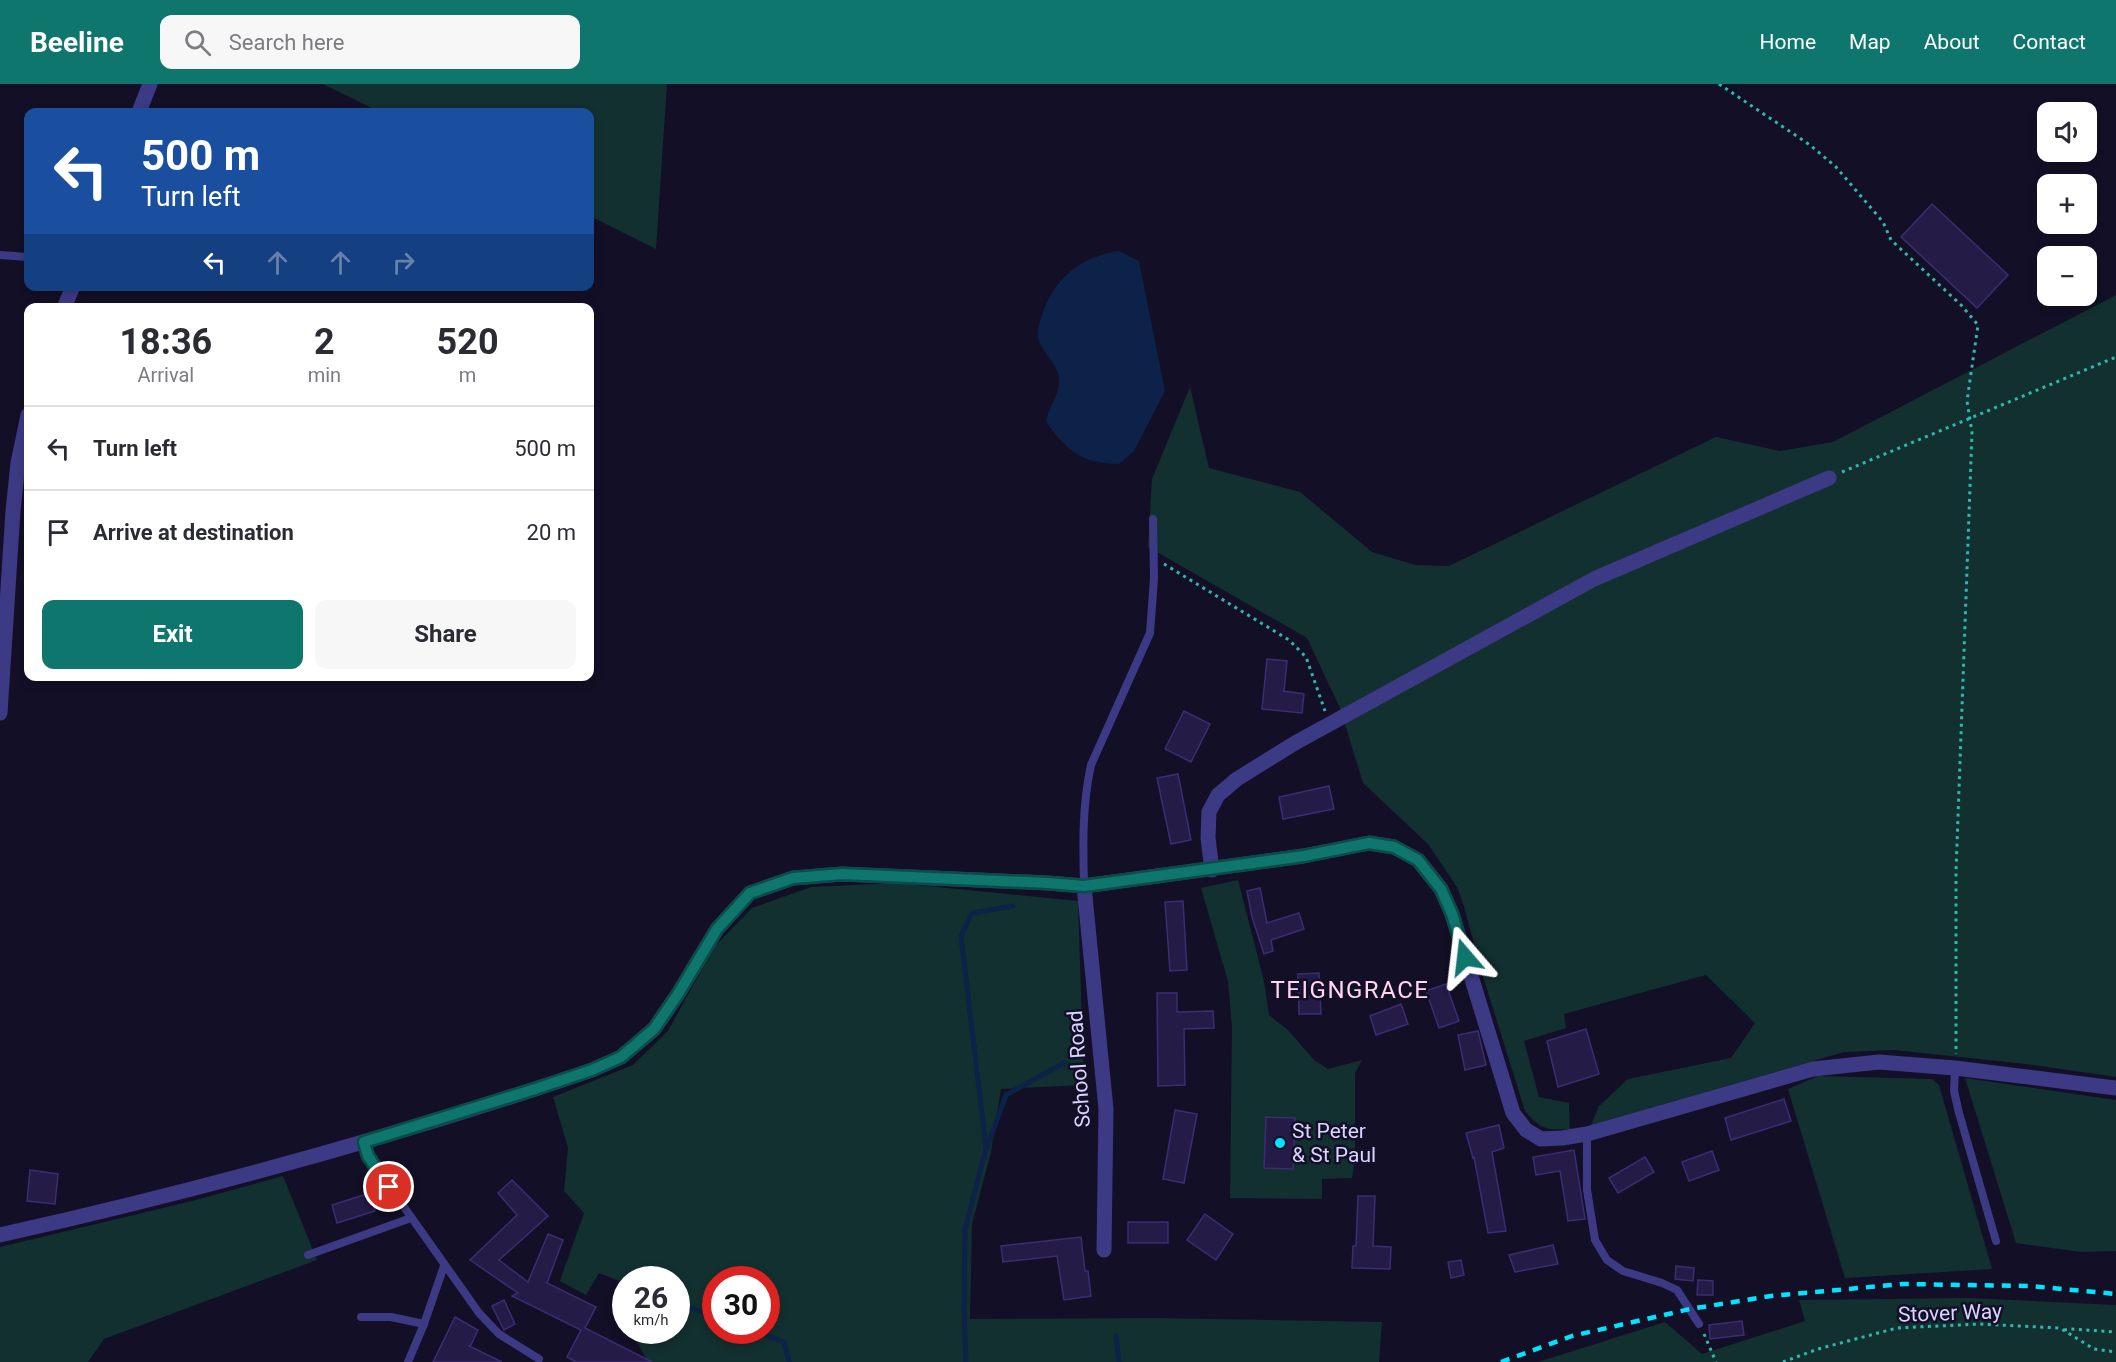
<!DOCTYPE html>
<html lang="en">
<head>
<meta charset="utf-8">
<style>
	body { margin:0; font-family:Roboto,sans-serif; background:#f7f7f7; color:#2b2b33; height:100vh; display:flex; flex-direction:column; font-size:22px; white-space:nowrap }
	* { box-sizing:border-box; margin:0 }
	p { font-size:20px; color:#7c7c81 }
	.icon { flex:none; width:33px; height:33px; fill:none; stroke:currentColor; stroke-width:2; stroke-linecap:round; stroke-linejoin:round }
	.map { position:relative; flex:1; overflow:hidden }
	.panel { position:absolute; left:24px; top:219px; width:570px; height:378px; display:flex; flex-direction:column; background:#fff; border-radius:12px; box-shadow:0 3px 9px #0003 }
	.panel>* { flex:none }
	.banner { position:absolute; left:24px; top:24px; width:570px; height:183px; border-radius:12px; box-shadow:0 3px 9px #0003; background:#1a4fa0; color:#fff; overflow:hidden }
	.buttons { position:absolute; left:2037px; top:18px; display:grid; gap:12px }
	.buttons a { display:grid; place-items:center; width:60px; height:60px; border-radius:12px; background:#fff; box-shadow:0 3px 9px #0003; font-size:30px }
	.speed { position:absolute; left:612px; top:1182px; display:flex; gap:12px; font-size:30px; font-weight:700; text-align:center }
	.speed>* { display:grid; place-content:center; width:78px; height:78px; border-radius:50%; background:#fff; box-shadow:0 3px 9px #0003; line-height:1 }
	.speed small { font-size:15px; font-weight:400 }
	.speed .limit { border:9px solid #d22; background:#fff; color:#111 }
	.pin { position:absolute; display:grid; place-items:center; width:51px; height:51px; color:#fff; margin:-26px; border:3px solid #fff; border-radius:50%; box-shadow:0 2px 6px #0007 }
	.me { position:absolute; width:66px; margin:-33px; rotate:343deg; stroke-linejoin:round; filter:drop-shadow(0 0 4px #0008) }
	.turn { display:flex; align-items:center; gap:21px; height:126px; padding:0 18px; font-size:27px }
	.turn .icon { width:78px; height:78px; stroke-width:2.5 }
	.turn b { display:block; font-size:42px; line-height:51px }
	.lanes { display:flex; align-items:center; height:57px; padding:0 18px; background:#0003; justify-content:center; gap:30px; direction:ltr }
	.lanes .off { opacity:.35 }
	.eta { display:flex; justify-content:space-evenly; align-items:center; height:102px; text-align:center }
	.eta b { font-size:36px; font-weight:700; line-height:42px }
	.button { display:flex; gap:12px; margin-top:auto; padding:12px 18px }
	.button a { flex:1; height:69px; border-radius:12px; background:#0f766e; color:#fff; font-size:24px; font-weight:700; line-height:69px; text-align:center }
	.button a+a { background:#f7f7f7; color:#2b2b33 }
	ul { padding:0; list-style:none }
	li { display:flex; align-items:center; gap:18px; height:84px; padding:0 18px; border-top:2px solid #e1e1e2 }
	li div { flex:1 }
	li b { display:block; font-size:22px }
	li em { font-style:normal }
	header { display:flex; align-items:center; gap:36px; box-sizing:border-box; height:84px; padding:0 30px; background:#0f766e; color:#fff }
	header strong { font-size:28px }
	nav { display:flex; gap:33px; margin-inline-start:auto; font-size:21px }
	.search { width:420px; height:54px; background:#f7f7f7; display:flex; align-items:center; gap:15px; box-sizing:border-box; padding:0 21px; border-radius:12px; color:#7c7c81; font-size:22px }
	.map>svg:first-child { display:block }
</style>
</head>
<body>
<header>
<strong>Beeline</strong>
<div class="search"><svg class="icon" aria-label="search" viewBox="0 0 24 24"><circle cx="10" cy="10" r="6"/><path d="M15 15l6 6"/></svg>Search here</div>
<nav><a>Home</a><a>Map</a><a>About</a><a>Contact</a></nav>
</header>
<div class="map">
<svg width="2116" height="1278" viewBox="0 0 2116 1278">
	<rect width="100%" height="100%" fill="#130f26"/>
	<!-- green -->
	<g fill="#12302f" fill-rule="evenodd">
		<path d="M323 0H667L656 165 590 132V28H380Z"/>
		<path d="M2116 211V993L2026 980 1894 966 1844 968 1591 1041 1599 1022 1628 995 1731 974 1755 939 1706 891 1564 930 1566 944 1524 957 1539 1013 1569 1019 1570 1045C1546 1046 1541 1046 1525 1027L1480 883 1464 822 1457 803 1428 760 1363 699 1340 624 1307 554 1148 463 1152 395 1190 303 1209 384 1300 408 1372 468 1415 481 1449 482 1716 353 1780 367 1833 358Z"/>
		<path d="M1238 796 1264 897 1269 931 1288 946 1314 976 1328 985 1362 976 1355 989V1075L1352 1094 1322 1095V1115L1230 1114 1232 943 1228 897 1201 804Z"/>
		<path d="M897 799 1078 817 1084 1001 1001 1005 991 1068 972 1140 970 1235 1155 1234 1382 1238 1379 1278H648L637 1258 641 1247 676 1246V1196H626L625 1199 599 1189 586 1211 560 1197 584 1129 564 1107 568 1064 553 1013 633 981 668 947 714 863 752 824 811 803ZM716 1196H766V1246H716Z"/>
		<path d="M1818 992 1932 995 1939 1001 1992 1185 1845 1194 1788 1005Z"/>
		<path d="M1965 994 2116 1016V1167L2081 1168 2016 1159Z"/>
		<path d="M283 1092 317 1176 104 1255 88 1278H0V1163L192 1117Z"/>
		<path d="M1968 1214 2116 1221V1278H1538L1665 1238 1702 1270 1805 1237 1799 1216Z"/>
	</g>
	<!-- water -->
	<path fill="#0c2248" d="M1119 167 1139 177 1165 307 1134 367 1119 380C1083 380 1065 366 1046 337 1049 322 1061 309 1059 293 1057 279 1040 266 1038 253 1037 246 1040 237 1042 231 1053 195 1082 172 1119 167Z"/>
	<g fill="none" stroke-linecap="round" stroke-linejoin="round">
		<!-- stream -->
		<g stroke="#0c2248" stroke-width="5">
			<path d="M987 1063 1006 1011 1064 979"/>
			<path d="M676 1219 716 1233"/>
			<path d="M752 1246 784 1258 789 1278"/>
			<path d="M1116 1252 1119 1278"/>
			<path d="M966 1278 964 1226 965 1146 986 1064 961 852 972 829 1013 822"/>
		</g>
	</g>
	<!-- building -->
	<g fill="#241b47" stroke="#3b2d73" stroke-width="1.5">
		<path d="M1932 120 2008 191 1977 224 1901 153Z"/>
		<path d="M1267 575 1287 577 1284 607 1304 610 1302 629 1262 625Z"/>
		<path d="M1184 627 1210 640 1191 678 1165 665Z"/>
		<path d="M1178 690 1191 756 1171 760 1157 694Z"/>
		<path d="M1329 702 1334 725 1283 735 1279 713Z"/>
		<path d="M1260 804 1267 839 1299 829 1304 845 1271 856 1273 867 1264 870 1252 833 1247 807Z"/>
		<path d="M1183 817 1187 886 1170 887 1165 818Z"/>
		<path d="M1319 889 1321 930H1299L1298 890Z"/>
		<path d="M1446 900 1459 937 1439 944 1426 907Z"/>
		<path d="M1157 909H1177V928L1213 927 1214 944 1184 945 1185 1001 1158 1002Z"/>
		<path d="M1401 920 1408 940 1376 951 1370 932Z"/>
		<path d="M1586 945 1599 990 1558 1003 1547 957Z"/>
		<path d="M1478 947 1486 981 1465 986 1458 951Z"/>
		<path d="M1784 1015 1791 1037 1731 1056 1725 1034Z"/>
		<path d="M1175 1026 1197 1030 1184 1099 1163 1095Z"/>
		<path d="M1266 1033 1295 1034 1293 1085 1264 1084Z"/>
		<path d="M1499 1041 1504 1064 1492 1068 1506 1147 1488 1149 1474 1073 1473 1074 1466 1049Z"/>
		<path d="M1574 1066 1585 1135 1568 1137 1560 1087 1536 1091 1533 1073Z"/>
		<path d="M1712 1067 1719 1086 1689 1097 1682 1078Z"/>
		<path d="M1645 1073 1654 1088 1618 1109 1609 1094Z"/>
		<path d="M30 1086 58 1090 55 1120 27 1117Z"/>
		<path d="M512 1096 548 1132 499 1176 528 1198 548 1150 563 1156 547 1199 596 1223 585 1244 652 1278H576L567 1273 581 1246 512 1212 518 1209 470 1176 517 1131 498 1109Z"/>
		<path d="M370 1109 375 1127 337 1139 332 1121Z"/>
		<path d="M1358 1112H1375L1373 1162 1391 1163 1390 1185 1352 1184 1353 1162H1356Z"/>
		<path d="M1205 1130 1233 1150 1216 1176 1187 1156Z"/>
		<rect x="1128" y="1138" width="40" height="21"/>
		<path d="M1081 1153 1085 1187H1088L1091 1212 1064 1216 1057 1172 1003 1178 1001 1162Z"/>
		<path d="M1553 1161 1558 1180 1515 1188 1509 1171Z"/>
		<path d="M1461 1176 1464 1191 1451 1194 1448 1178Z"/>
		<path d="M1676 1182 1694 1184 1693 1197 1675 1195Z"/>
		<path d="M1698 1196 1713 1197V1211H1697Z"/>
		<path d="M504 1216 515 1240 504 1246 492 1222Z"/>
		<path d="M455 1233 478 1246 471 1261 469 1262 502 1278H433Z"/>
		<path d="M1742 1237 1744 1251 1710 1255 1709 1241Z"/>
	</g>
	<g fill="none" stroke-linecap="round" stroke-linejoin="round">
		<!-- path -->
		<g stroke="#2fb8b0" stroke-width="3" stroke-dasharray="3 4.5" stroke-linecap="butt">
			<path d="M1719 0 1810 61 1836 83 1883 138 1891 156 1961 221 1978 241 1967 317 1972 348 1956 788V970"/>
			<path d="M1842 388 2116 273"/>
			<path d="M1164 480 1289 556 1306 573 1325 627"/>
			<path d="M2064 1246 2071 1245 2116 1248"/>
			<path d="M1704 1250 1716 1278"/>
			<path d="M1783 1278 1818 1265 1897 1244 1980 1240 2060 1244 2094 1265 2116 1268"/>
		</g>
		<!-- lane -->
		<g stroke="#3d3a85" stroke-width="8">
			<path d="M0 171 28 173"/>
			<path d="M1084 802C1083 761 1082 722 1091 681L1150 549 1154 495 1153 435"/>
			<path d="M1955 984 1954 1007 1959 1029 1996 1157"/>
			<path d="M1587 1050V1106L1595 1156 1607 1176 1623 1187 1662 1199 1677 1206 1699 1240"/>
			<path d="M364 1058 368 1072 479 1229 499 1250 539 1275"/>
			<path d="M308 1171 411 1134"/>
			<path d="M361 1233H391L424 1240"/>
			<path d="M408 1278 424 1240 444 1182"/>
		</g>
		<!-- street -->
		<g stroke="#3d3a85" stroke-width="15">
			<path d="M139 28 150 0"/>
			<path d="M64 224 73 202"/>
			<path d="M0 629 13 427 18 379 28 331"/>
			<path d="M1212 786 1208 754 1209 728 1218 711 1237 695 1295 659 1594 495 1829 394"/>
			<path d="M1084 802 1106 1025 1104 1166"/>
			<path d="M0 1151C200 1106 398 1052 592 986L621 973 654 945 678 910 717 845 750 809 793 794 842 790 1048 799 1084 802 1303 772 1369 759 1394 763 1418 776 1441 805 1452 830 1513 1029 1526 1046 1541 1055 1562 1054 1587 1050 1813 985 1879 978 1955 984 2116 1004"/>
		</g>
		<!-- rail -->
		<path stroke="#00e5ff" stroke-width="4.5" stroke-dasharray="9 8" stroke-linecap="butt" d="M1501 1278 1572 1252 1690 1225 1771 1212 1903 1200 2030 1202 2116 1210"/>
	</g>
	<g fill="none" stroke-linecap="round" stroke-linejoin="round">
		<defs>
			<path id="route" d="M389 1103 368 1072 364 1058 532 1006 592 986 621 973 654 945 678 910 717 845 750 809 793 794 842 790 1048 799 1084 802 1304 772 1369 759 1394 763 1418 776 1441 805 1452 830 1465 873"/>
		</defs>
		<!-- route casing -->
		<use href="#route" stroke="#0a4d48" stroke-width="15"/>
		<!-- route -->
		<use href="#route" stroke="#0f766e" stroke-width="10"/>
	</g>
	<!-- markers -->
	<circle fill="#00e5ff" stroke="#130f26" stroke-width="2" cx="1280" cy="1059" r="6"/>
	<g text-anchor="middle" stroke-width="5" stroke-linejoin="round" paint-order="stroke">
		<!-- street labels -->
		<g font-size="21" fill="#d9d4ff" stroke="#130f26">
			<text transform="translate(1079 985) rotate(-94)" y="7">School Road</text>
			<text transform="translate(1950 1229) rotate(-2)" y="7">Stover Way</text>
		</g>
		<!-- poi labels -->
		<g font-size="21" fill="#d9d4ff" stroke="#130f26" text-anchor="start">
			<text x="1292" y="1054">St Peter<tspan x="1292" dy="24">&amp; St Paul</tspan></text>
		</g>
		<!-- quarter labels -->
		<g font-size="24" letter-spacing="1.5" fill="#ffd6f0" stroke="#130f26">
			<text x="1350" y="914">TEIGNGRACE</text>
		</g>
	</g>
</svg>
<div class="buttons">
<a><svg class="icon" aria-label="sound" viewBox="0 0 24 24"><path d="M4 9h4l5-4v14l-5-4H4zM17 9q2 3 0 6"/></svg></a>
<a>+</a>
<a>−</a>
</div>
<div class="speed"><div>26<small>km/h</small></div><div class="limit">30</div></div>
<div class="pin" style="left:389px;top:1103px;background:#d93025"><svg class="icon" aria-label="arrive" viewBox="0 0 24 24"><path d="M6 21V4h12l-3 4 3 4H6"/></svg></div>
<svg class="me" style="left:1465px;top:873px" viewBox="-20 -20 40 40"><path d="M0-17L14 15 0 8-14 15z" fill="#0f766e" stroke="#fff" stroke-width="4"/></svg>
<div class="banner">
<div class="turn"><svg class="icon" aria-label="left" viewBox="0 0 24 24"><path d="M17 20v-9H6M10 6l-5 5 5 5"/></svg><div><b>500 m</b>Turn left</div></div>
<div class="lanes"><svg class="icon" aria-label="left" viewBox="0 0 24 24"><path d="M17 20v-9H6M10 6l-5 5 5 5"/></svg><svg class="icon off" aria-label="ahead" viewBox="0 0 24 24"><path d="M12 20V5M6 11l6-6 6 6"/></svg><svg class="icon off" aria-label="ahead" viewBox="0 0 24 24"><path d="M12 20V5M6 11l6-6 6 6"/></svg><svg class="icon off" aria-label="right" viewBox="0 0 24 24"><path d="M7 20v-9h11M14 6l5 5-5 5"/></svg></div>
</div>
<section class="panel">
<div class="eta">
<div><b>18:36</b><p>Arrival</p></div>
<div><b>2</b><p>min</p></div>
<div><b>520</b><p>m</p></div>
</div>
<ul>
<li><svg class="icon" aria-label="left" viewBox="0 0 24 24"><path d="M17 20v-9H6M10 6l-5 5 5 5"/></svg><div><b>Turn left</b></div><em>500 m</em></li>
<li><svg class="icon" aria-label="arrive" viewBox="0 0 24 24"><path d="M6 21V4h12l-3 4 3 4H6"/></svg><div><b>Arrive at destination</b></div><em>20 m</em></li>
</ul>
<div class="button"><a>Exit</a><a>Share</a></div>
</section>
</div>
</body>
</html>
